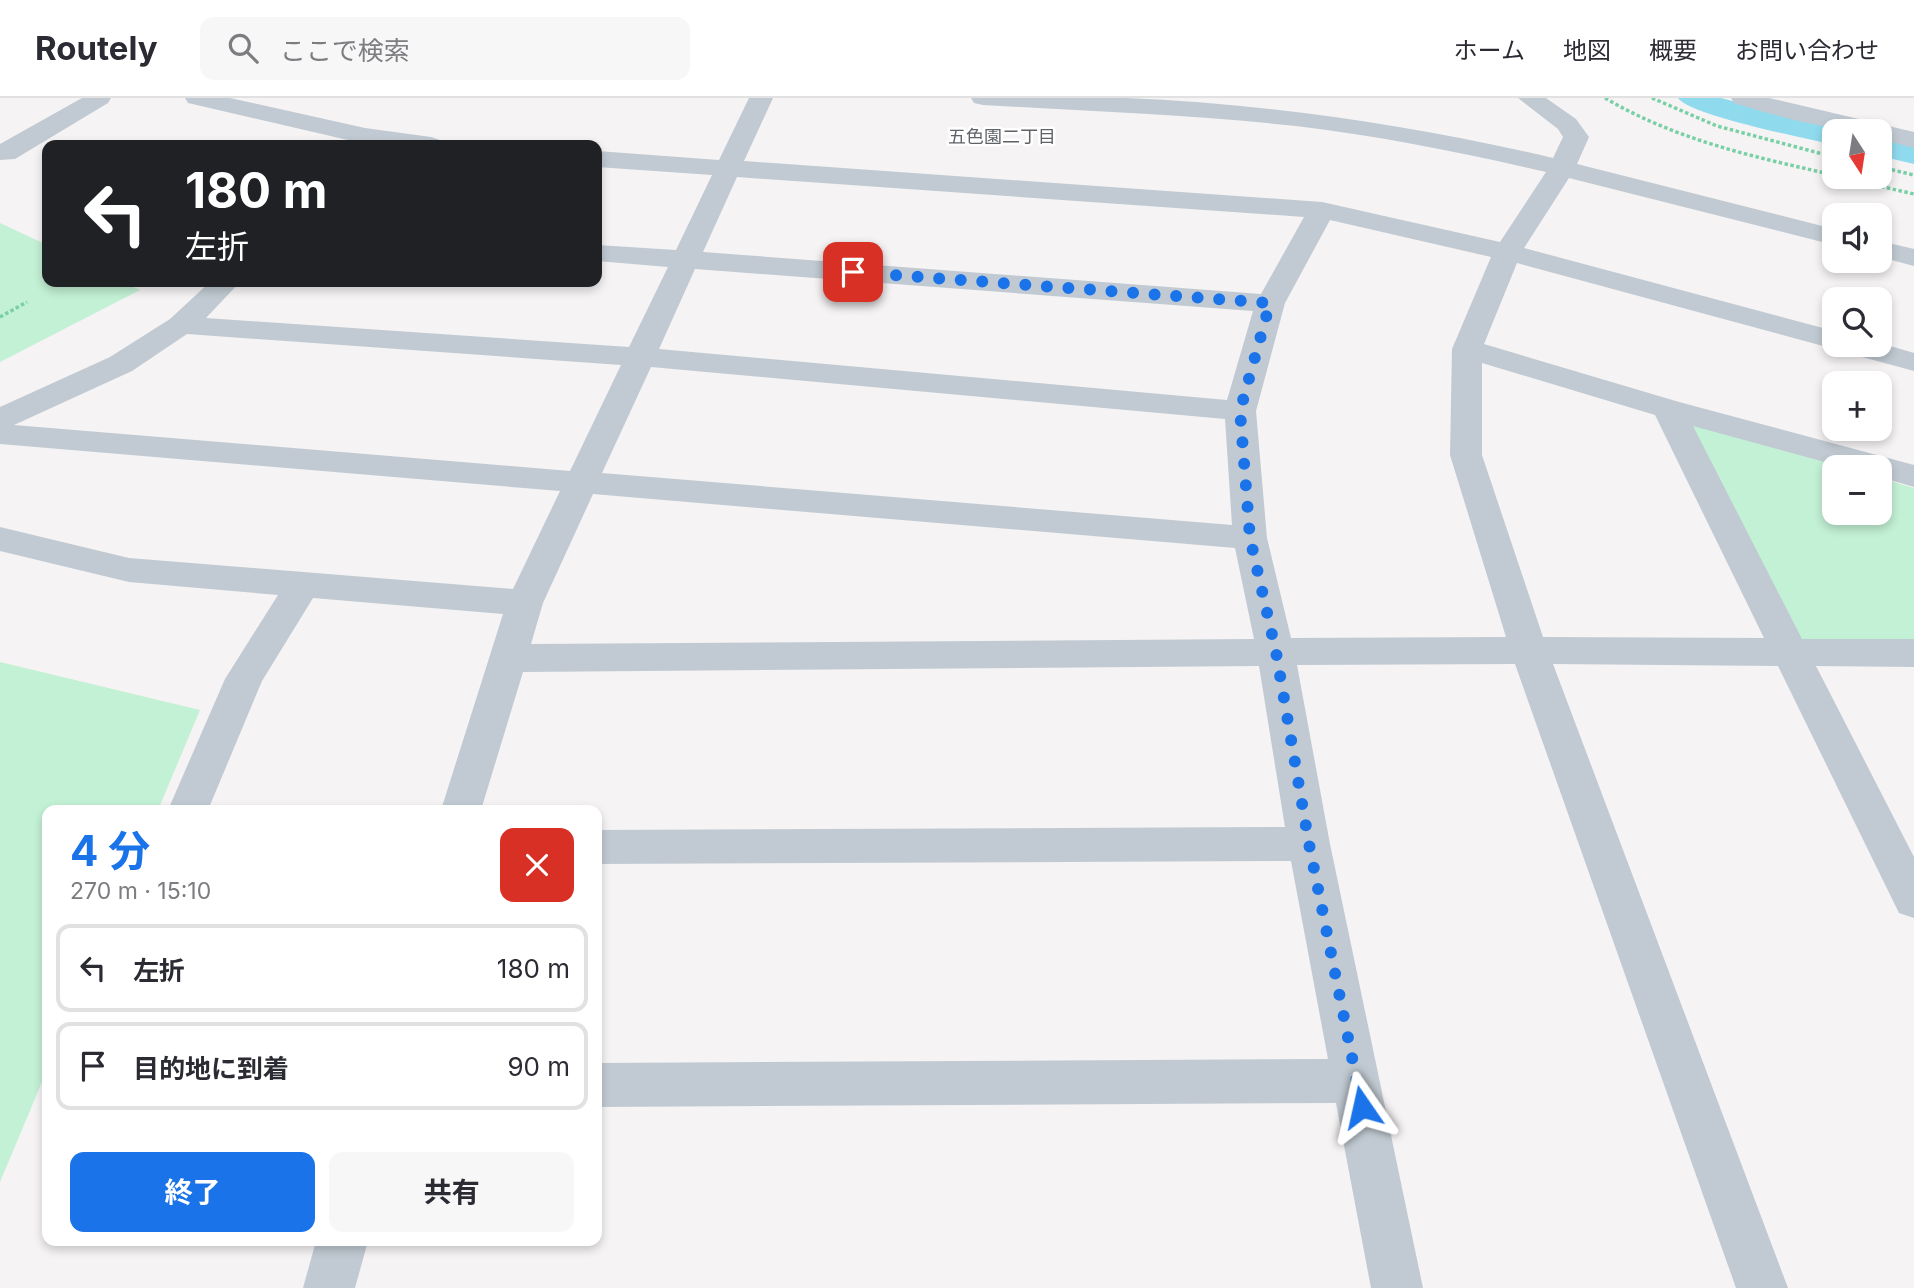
<!DOCTYPE html>
<html lang="ja">
<head>
<meta charset="utf-8">
<style>
	body { margin:0; font-family:Inter,"Noto Sans JP",sans-serif; background:#f7f7f7; color:#2b2b33; height:100vh; display:flex; flex-direction:column; font-size:26px; white-space:nowrap }
	* { box-sizing:border-box; margin:0 }
	p { font-size:23px; color:#7c7c81 }
	.icon { flex:none; width:38px; height:38px; fill:none; stroke:currentColor; stroke-width:2; stroke-linecap:round; stroke-linejoin:round }
	.map { position:relative; flex:1; overflow:hidden }
	.drawer { position:absolute; left:42px; top:707px; width:560px; height:441px; display:flex; flex-direction:column; background:#fff; border-radius:14px; box-shadow:0 4px 10px #0003 }
	.drawer>* { flex:none }
	.hud { position:absolute; left:42px; top:42px; width:560px; height:147px; border-radius:14px; box-shadow:0 4px 10px #0003; background:#202124; color:#fff; overflow:hidden }
	.needle { width:46px; rotate:168deg }
	.fabs { position:absolute; left:1822px; top:21px; display:grid; gap:14px }
	.fabs a { display:grid; place-items:center; width:70px; height:70px; border-radius:14px; background:#fff; box-shadow:0 4px 10px #0003; font-size:35px }
	.pin { position:absolute; display:grid; place-items:center; width:60px; height:60px; color:#fff; margin:-30px; border-radius:14px; box-shadow:0 4px 10px #0006 }
	.me { position:absolute; width:77px; margin:-38px; rotate:349deg; stroke-linejoin:round; filter:drop-shadow(0 0 5px #0008) }
	.turn { display:flex; align-items:center; gap:24px; height:147px; padding:0 28px; font-size:32px }
	.turn .icon { width:91px; height:91px; stroke-width:2.5 }
	.turn b { display:block; font-size:49px; line-height:60px }
	.round { display:grid; place-items:center; flex:none; width:74px; height:74px; border-radius:14px; background:#f7f7f7 }
	.overview { display:flex; align-items:center; justify-content:space-between; height:119px; padding:0 28px }
	h1 { font-size:42px; font-weight:700; line-height:52px; color:#1a73e8 }
	.action { display:flex; gap:14px; margin-top:auto; padding:14px 28px }
	.action a { flex:1; height:80px; border-radius:14px; background:#1a73e8; color:#fff; font-size:28px; font-weight:700; line-height:80px; text-align:center }
	.action a+a { background:#f7f7f7; color:#2b2b33 }
	ul { padding:0; list-style:none }
	li { display:flex; align-items:center; gap:21px; height:88px; margin:0 14px 10px; padding:0 14px; border:4px solid #e1e1e2; border-radius:14px }
	li div { flex:1 }
	li b { display:block; font-size:26px }
	li em { font-style:normal }
	header { display:flex; align-items:center; gap:42px; box-sizing:border-box; height:98px; padding:0 35px; background:#fff; border-bottom:2px solid #e1e1e2 }
	header strong { font-size:33px }
	nav { display:flex; gap:38px; margin-inline-start:auto; font-size:24px }
	.search { width:490px; height:63px; background:#f7f7f7; display:flex; align-items:center; gap:18px; box-sizing:border-box; padding:0 24px; border-radius:14px; color:#7c7c81; font-size:26px }
	.map>svg:first-child { display:block }
</style>
</head>
<body>
<header>
<strong>Routely</strong>
<div class="search"><svg class="icon" aria-label="search" viewBox="0 0 24 24"><circle cx="10" cy="10" r="6"/><path d="M15 15l6 6"/></svg>ここで検索</div>
<nav><a>ホーム</a><a>地図</a><a>概要</a><a>お問い合わせ</a></nav>
</header>
<div class="map">
<svg width="1914" height="1190" viewBox="0 0 1914 1190">
	<rect width="100%" height="100%" fill="#f5f3f3"/>
	<!-- green -->
	<g fill="#c3f1d5">
		<path d="M0 125 47 147V184H123L140 192 0 264Z"/>
		<path d="M1683 321 1843 369H1834V415H1880V380L1914 390V546H1799Z"/>
		<path d="M0 564 200 612 158 712H47V972L0 1084Z"/>
	</g>
	<g fill="none" stroke-linecap="round" stroke-linejoin="round">
		<!-- canal -->
		<g fill="#90daee" fill-rule="evenodd">
			<path d="M1678 0H1721L1846 33H1834V47C1806 40 1691 18 1678 0Z"/>
			<path d="M1880 40 1914 48V66L1880 58Z"/>
		</g>
		<!-- path -->
		<g stroke="#7ad0a6" stroke-width="3.5" stroke-dasharray="3.5 2.5" stroke-linecap="butt">
			<path d="M1605 0C1676 42 1754 59 1834 77"/>
			<path d="M1652 0 1717 28 1834 59"/>
			<path d="M1880 69 1914 77"/>
			<path d="M1840 79 1914 96"/>
			<path d="M0 219 27 204"/>
		</g>
		<!-- minor -->
		<g fill="#c1cad2" fill-rule="evenodd">
			<path d="M82 0H111L108 5 15 61 0 62V46Z"/>
			<path d="M185 0H230L365 30 431 39 440 42 444 47 365 46 188 5Z"/>
			<path d="M749 0H773L744 63 1322 104 1500 144 1546 74C1464 55 1380 38 1296 28 1192 17 1087 13 983 7L974 5 971 0C1022 0 1074 0 1126 0 1270 6 1413 27 1553 60L1563 39 1558 31 1518 0H1546L1576 21 1589 39 1577 66 1834 131V147L1569 80 1524 150 1834 233V247L1880 245 1914 255V273L1840 253 1838 250 1823 248 1517 165 1484 246 1679 304 1914 367V389L1880 379V369H1843L1693 328 1802 541H1914V569L1816 568 1914 759V820L1899 815 1778 568 1553 566 1788 1190H1736L1515 566 1297 567 1330 746 1423 1190H1371L1336 1005 597 1009V965L1328 961 1291 763 597 766V732L1285 729 1259 568 523 574 481 712H441L503 516 313 500 262 583 208 712H168L225 581 278 497 129 484 0 453V429L129 460 513 491 560 393 0 346V309L110 259 170 221 210 184H240L206 220 629 249 668 169 597 163V147L676 152 712 77 597 69V53L719 62ZM737 79 1304 119 1261 196 703 154ZM1330 122 1491 159 1452 251 1450 357 1506 539 1291 540 1267 440 1256 313 1285 205ZM695 171 1253 213 1227 302 659 251ZM187 236 621 267 570 373 14 327 132 273ZM1482 265 1655 317 1764 540 1543 539 1482 357ZM651 269 1225 321 1232 427 602 375ZM593 396 1235 450 1254 541 531 546 543 505Z"/>
			<path d="M1731 0H1769L1914 34V50L1880 41V33C1829 33 1783 20 1734 5Z"/>
			<path d="M1880 143 1914 151V168L1880 159Z"/>
			<path d="M316 1143H368L355 1190H303Z"/>
		</g>
	</g>
	<g fill="none" stroke-linecap="round" stroke-linejoin="round">
		<!-- route -->
		<path stroke="#1a73e8" stroke-width="12" stroke-dasharray="0 21.6" d="M853 174 1270 205 1240 313 1250 440 1276 554 1309 746 1362 1009"/>
	</g>
	<g text-anchor="middle" stroke-width="5" stroke-linejoin="round" paint-order="stroke">
		<!-- far-neighbourhood labels -->
		<g font-size="18" fill="#5f6368" stroke="#fff">
			<text x="1002" y="45">五色園二丁目</text>
		</g>
	</g>
</svg>
<div class="fabs">
<a><svg class="needle" viewBox="-14 -14 28 28"><path d="M0-13l5 13h-10z" fill="#e53935"/><path d="M0 13l5-13h-10z" fill="#7c7c81"/></svg></a>
<a><svg class="icon" aria-label="sound" viewBox="0 0 24 24"><path d="M4 9h4l5-4v14l-5-4H4zM17 9q2 3 0 6"/></svg></a>
<a><svg class="icon" aria-label="search" viewBox="0 0 24 24"><circle cx="10" cy="10" r="6"/><path d="M15 15l6 6"/></svg></a>
<a>+</a>
<a>−</a>
</div>
<div class="pin" style="left:853px;top:174px;background:#d93025"><svg class="icon" aria-label="arrive" viewBox="0 0 24 24"><path d="M6 21V4h12l-3 4 3 4H6"/></svg></div>
<svg class="me" style="left:1362px;top:1009px" viewBox="-20 -20 40 40"><path d="M0-17L14 15 0 8-14 15z" fill="#1a73e8" stroke="#fff" stroke-width="4"/></svg>
<div class="hud">
<div class="turn"><svg class="icon" aria-label="left" viewBox="0 0 24 24"><path d="M17 20v-9H6M10 6l-5 5 5 5"/></svg><div><b>180 m</b>左折</div></div>
</div>
<section class="drawer">
<div class="overview"><div><h1>4 分</h1><p>270 m · 15:10</p></div><a class="round" style="background:#d93025;color:#fff"><svg class="icon" aria-label="close" viewBox="0 0 24 24"><path d="M6 6l12 12M18 6L6 18"/></svg></a></div>
<ul>
<li><svg class="icon" aria-label="left" viewBox="0 0 24 24"><path d="M17 20v-9H6M10 6l-5 5 5 5"/></svg><div><b>左折</b></div><em>180 m</em></li>
<li><svg class="icon" aria-label="arrive" viewBox="0 0 24 24"><path d="M6 21V4h12l-3 4 3 4H6"/></svg><div><b>目的地に到着</b></div><em>90 m</em></li>
</ul>
<div class="action"><a>終了</a><a>共有</a></div>
</section>
</div>
</body>
</html>
